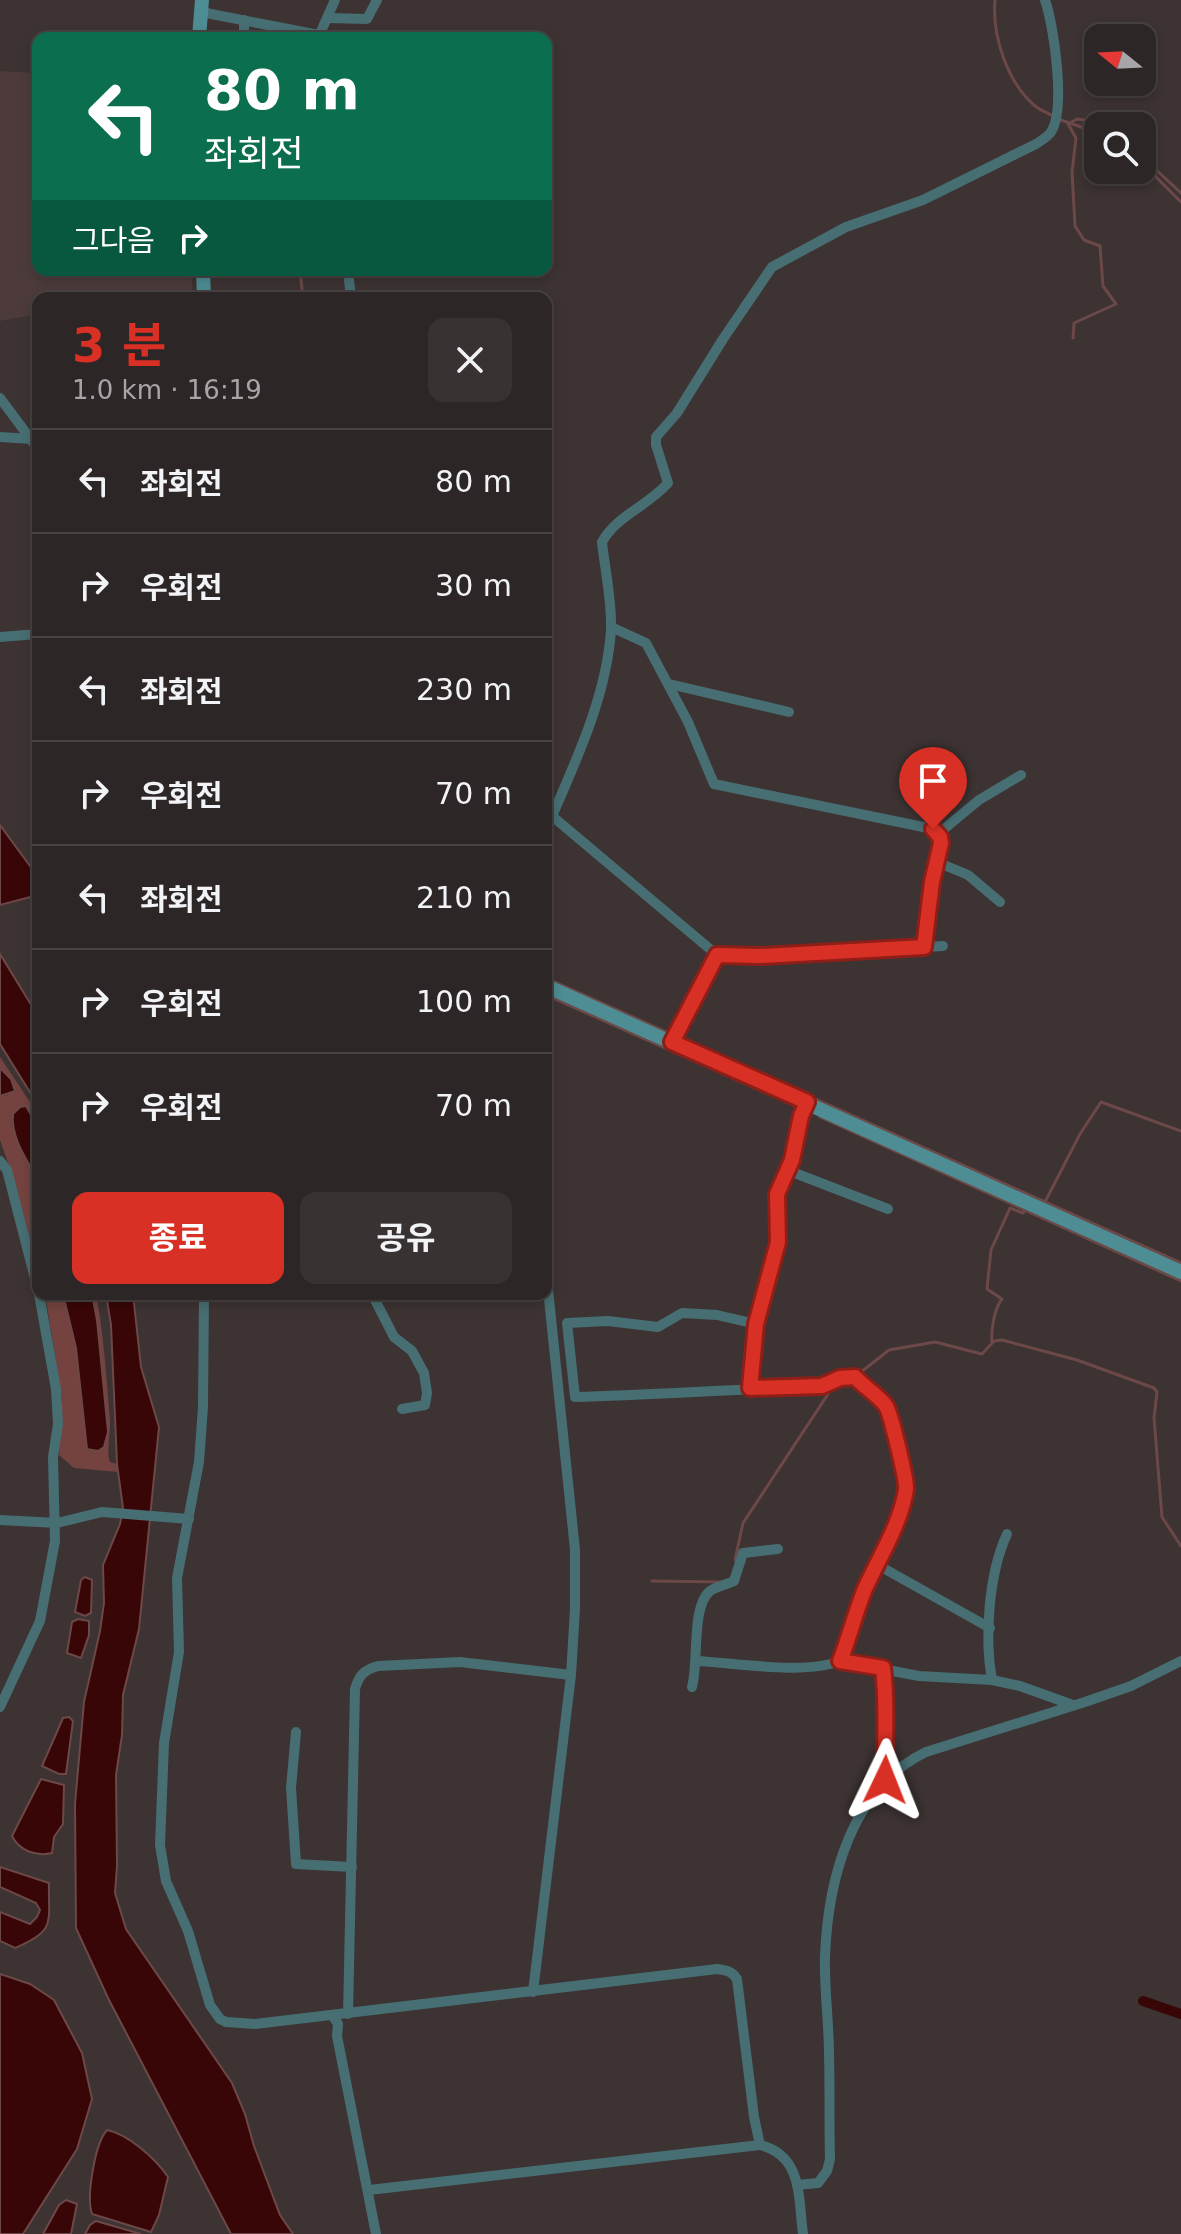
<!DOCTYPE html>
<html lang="ko">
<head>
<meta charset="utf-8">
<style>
	body { margin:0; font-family:"DejaVu Sans","Noto Sans KR",sans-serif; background:#393232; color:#f1f3f6; height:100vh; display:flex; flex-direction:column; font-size:30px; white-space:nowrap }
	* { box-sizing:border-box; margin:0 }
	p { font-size:26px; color:#a7a5a7 }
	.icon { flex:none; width:44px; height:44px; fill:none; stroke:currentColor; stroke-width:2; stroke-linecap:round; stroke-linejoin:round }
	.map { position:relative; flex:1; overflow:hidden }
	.drawer { position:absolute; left:32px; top:292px; width:520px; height:1008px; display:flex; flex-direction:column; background:#2d2626; border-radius:16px; box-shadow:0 4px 12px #0003,0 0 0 2px #484343 }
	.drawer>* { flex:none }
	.banner { position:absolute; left:32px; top:32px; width:520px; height:244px; border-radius:16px; box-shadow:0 4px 12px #0003,0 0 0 2px #484343; background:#0b6e4f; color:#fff; overflow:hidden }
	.needle { width:52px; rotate:288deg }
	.fabs { position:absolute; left:1084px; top:24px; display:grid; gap:16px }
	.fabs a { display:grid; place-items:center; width:72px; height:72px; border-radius:16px; background:#2d2626; box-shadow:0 4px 12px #0003,0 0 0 2px #484343; font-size:40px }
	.pin { position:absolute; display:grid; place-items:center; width:68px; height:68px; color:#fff; margin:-82px -34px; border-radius:50% 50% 50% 0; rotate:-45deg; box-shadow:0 0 8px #0007 }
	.pin .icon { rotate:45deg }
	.me { position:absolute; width:88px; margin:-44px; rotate:2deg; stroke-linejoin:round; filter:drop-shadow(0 0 6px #0008) }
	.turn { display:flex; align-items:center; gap:28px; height:168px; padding:0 40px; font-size:36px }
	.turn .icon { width:104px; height:104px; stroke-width:2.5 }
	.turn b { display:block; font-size:56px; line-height:68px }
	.then { display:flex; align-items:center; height:76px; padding:0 40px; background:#0003; gap:16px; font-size:30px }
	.round { display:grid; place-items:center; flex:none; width:84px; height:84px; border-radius:16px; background:#393232 }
	.head { display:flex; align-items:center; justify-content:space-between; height:136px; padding:0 40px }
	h1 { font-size:48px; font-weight:700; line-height:60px; color:#d93025 }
	.button { display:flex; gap:16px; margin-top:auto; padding:16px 40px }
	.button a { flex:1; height:92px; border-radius:16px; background:#d93025; color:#fff; font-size:32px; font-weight:700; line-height:92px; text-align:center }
	.button a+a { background:#393232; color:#f1f3f6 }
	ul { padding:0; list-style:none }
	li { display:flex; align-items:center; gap:24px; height:104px; padding:0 40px; border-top:2px solid #484343 }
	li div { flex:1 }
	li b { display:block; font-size:30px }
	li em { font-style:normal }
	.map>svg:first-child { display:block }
</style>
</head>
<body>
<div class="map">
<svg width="1181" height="2234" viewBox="0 0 1181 2234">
	<rect width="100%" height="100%" fill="#3c3332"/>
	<!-- built -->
	<path fill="#4c3b3a" d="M0 71 38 73V270H191L193 298H38V314L0 321Z"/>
	<!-- green -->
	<g fill="#74433f">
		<path d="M0 1057 34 1108 38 1115V1127L26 1107 12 1125 21 1151 33 1171H38V1182L34 1183 32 1210 38 1222V1269L16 1186 0 1140V1096L8 1095 11 1079 0 1068Z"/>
		<path d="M45 1294H63L76 1348 87 1449 108 1432 97 1320 92 1294H96C104 1335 106 1377 110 1419 111 1431 106 1453 110 1462L117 1464 118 1472 74 1468 59 1455 62 1398Z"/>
	</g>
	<!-- water -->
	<g fill="#380606" stroke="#6d4848" stroke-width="2">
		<path d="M0 825 38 877V895L0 905Z"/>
		<path d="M0 954 38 1016V1105L0 1044Z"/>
		<path d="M0 1068 11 1079 15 1091 0 1096Z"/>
		<path d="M26 1106 38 1127V1171H33C23 1154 11 1135 13 1114L20 1107Z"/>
		<path d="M63 1294H92L97 1320 108 1432 104 1447 98 1451 87 1449 76 1348Z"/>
		<path d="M106 1294H133L141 1367 159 1427 139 1629 123 1695 122 1735 116 1775 117 1866 115 1893 126 1929 232 2083 245 2114 254 2146 280 2215 293 2234H231L108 1998 76 1928 75 1804 84 1702 100 1631 104 1603 103 1565 120 1524 123 1508 117 1464 111 1325Z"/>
		<path d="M85 1577 92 1580 91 1613 85 1616 75 1612 81 1580Z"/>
		<path d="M78 1619 89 1621V1635L81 1658 67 1653 72 1622Z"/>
		<path d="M69 1717 73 1721 66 1774H59L42 1766 63 1718Z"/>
		<path d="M41 1779 64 1785 63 1824 54 1837 52 1853C35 1857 19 1850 12 1836Z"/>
		<path d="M0 1867 49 1883C48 1923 57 1930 15 1948L0 1941V1912L30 1924 37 1917 40 1910 36 1903 0 1887Z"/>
		<path d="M0 1974 30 1984 54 2000 82 2053 92 2099 77 2149 23 2234H0Z"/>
		<path d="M107 2130C128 2134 156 2159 168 2177L159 2215 151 2232 92 2214C86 2197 95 2143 107 2130Z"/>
		<path d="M66 2200 77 2204 71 2234H43L59 2205Z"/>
		<path d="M96 2221 141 2234H85L90 2225Z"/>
	</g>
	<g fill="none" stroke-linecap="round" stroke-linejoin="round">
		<!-- stream -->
		<g stroke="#6d4848" stroke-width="3">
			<path d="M995 0C992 36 1007 82 1035 106 1040 110 1046 112 1051 115"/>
			<path d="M1058 119 1084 128 1098 130"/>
			<path d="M1142 146 1148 153 1151 165 1181 193"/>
			<path d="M1142 163 1181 202"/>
			<path d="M300 270 303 298"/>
			<path d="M1073 338 1074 323 1116 304 1103 286 1100 246 1084 240 1075 226 1072 172 1076 138 1068 124 1077 119 1129 126"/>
			<path d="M546 978 1181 1263"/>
			<path d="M546 995 802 1109"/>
			<path d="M820 1117 1181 1281"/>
			<path d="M1045 1202 1080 1134 1101 1102 1181 1131"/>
			<path d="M992 1343C991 1330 994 1309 1002 1299L987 1289 991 1250 1010 1208 1023 1213 1025 1211"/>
			<path d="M856 1376 889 1350 935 1342 982 1354 994 1341 1002 1340 1077 1360 1154 1388 1157 1392 1154 1418 1162 1517 1181 1546"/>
			<path d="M735 1560 743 1523 834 1385"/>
			<path d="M652 1581 721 1582"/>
		</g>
		<!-- canal -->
		<path stroke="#380606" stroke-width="10" d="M1143 2001 1181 2014"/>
		<!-- street -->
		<g stroke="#476e72" stroke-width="10">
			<path d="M201 12 319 35"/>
			<path d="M328 18 367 19 377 0"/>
			<path d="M244 38V20"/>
			<path d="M318 38 335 0"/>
			<path d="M349 280 351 298"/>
			<path d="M0 398 38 449"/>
			<path d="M0 437 32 439"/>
			<path d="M611 627 646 643 688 722 714 784 933 829 940 837 941 843 927 916 924 947"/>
			<path d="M0 637 38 634"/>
			<path d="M669 684 789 712"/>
			<path d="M552 816 717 955 760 956 943 946"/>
			<path d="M546 830C573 767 607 698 611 629 612 601 605 570 602 542 617 515 648 506 668 483L656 445V437L677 413 723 339 772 267 846 227 923 200 1036 144C1040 141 1048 137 1051 132 1066 109 1054 26 1045 0"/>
			<path d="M938 834 979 800 1021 775"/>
			<path d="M937 862 968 875 1000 902"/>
			<path d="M672 1042 717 955"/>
			<path d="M0 1161 7 1170 38 1290"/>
			<path d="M787 1170 888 1209"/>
			<path d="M204 1294 203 1407 199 1462 177 1578 179 1652 164 1743 160 1845 166 1881 188 1931 210 2005 220 2019 226 2022 255 2024 717 1969C726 1970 732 1971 737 1979L754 2117 760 2145"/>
			<path d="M372 1294 394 1337 412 1351 424 1373 427 1393 425 1405 402 1409"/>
			<path d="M756 1324 717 1315 682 1313 658 1327 608 1321 567 1323 575 1397C655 1395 734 1389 814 1387 829 1387 840 1374 855 1377 864 1386 879 1395 886 1406 891 1414 907 1481 906 1489 902 1522 877 1560 864 1591 855 1614 849 1638 840 1661L919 1676 992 1680 1020 1686 1073 1705"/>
			<path d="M750 1388 756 1324 778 1242 777 1194 792 1160 801 1116 807 1102"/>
			<path d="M0 1520 57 1523 102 1512 189 1519"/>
			<path d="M876 1564 990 1628"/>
			<path d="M697 1661C735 1663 806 1675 840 1661"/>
			<path d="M883 1668 887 1745 884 1759 885 1780"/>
			<path d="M992 1680C984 1637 989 1573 1007 1534"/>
			<path d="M692 1687C699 1663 691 1606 710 1591 717 1586 726 1585 734 1581L743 1553 778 1549"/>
			<path d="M0 1707 40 1621 55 1541 53 1457 58 1424 56 1389 39 1294"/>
			<path d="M296 1732 291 1788 296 1864 352 1867"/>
			<path d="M533 1992 571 1675 575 1609V1550L546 1270"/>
			<path d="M348 2014 355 1689C359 1675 364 1670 378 1666L460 1662 571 1675"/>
			<path d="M333 2016 338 2024 337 2036 376 2234"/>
			<path d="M797 2185 818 2183 827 2171 830 2159C829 2124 830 2089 829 2054 829 2022 824 1989 825 1956 828 1880 851 1788 926 1752L1085 1702 1131 1686 1181 1661"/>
			<path d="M369 2190 760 2145C803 2156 798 2197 803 2234"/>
		</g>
		<!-- secondary -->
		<g stroke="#4d8d93" stroke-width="14">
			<path d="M199 38 202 0"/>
			<path d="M203 270 204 298"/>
			<path d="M546 986 1181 1272"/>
		</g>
	</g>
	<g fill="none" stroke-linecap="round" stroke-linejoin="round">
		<defs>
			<path id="route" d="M885 1780C884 1742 888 1707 883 1668L840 1661C849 1638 855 1614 864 1591 878 1559 901 1524 906 1489 907 1481 891 1414 886 1406 878 1395 864 1387 855 1377L840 1378 822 1386 750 1388 756 1324 778 1242 777 1194 792 1160 801 1116 807 1102 672 1042 717 955 760 956 924 947 932 882 941 843 940 837 933 829"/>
		</defs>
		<!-- route casing -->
		<use href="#route" stroke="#8d1f18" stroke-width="20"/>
		<!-- route -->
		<use href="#route" stroke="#d93025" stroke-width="14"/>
	</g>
</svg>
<div class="fabs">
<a><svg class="needle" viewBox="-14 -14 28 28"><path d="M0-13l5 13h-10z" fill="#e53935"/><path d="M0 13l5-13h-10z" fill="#a7a5a7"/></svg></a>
<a><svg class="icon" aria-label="search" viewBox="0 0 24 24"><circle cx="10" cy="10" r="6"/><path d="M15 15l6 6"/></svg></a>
</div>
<div class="pin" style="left:933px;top:829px;background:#d93025"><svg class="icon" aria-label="arrive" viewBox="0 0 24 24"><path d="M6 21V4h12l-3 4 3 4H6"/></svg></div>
<svg class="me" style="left:885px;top:1780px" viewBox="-20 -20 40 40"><path d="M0-17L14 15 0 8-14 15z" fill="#d93025" stroke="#fff" stroke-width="4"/></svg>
<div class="banner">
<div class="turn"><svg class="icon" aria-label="left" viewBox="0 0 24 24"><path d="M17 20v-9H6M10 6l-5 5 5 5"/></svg><div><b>80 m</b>좌회전</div></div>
<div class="then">그다음<svg class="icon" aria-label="right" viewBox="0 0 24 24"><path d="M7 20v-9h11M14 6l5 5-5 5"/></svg></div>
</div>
<section class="drawer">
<div class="head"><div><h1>3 분</h1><p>1.0 km · 16:19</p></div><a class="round"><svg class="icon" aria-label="close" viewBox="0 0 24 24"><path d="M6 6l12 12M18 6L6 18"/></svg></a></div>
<ul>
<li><svg class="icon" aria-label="left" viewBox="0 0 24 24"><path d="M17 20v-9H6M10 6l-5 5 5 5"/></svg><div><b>좌회전</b></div><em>80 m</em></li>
<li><svg class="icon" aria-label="right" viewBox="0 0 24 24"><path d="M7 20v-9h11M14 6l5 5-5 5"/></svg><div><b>우회전</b></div><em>30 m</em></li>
<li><svg class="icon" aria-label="left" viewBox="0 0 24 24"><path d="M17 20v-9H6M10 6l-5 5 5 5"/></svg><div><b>좌회전</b></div><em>230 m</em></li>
<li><svg class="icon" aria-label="right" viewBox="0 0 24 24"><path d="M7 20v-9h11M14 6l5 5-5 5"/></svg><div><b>우회전</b></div><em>70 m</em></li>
<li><svg class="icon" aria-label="left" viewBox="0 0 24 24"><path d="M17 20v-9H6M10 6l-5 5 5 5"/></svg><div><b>좌회전</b></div><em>210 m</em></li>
<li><svg class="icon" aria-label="right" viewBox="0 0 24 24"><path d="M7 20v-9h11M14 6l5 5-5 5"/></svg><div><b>우회전</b></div><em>100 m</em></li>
<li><svg class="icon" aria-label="right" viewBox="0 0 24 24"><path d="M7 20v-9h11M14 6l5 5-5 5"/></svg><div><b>우회전</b></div><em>70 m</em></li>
</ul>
<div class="button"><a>종료</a><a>공유</a></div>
</section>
</div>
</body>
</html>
